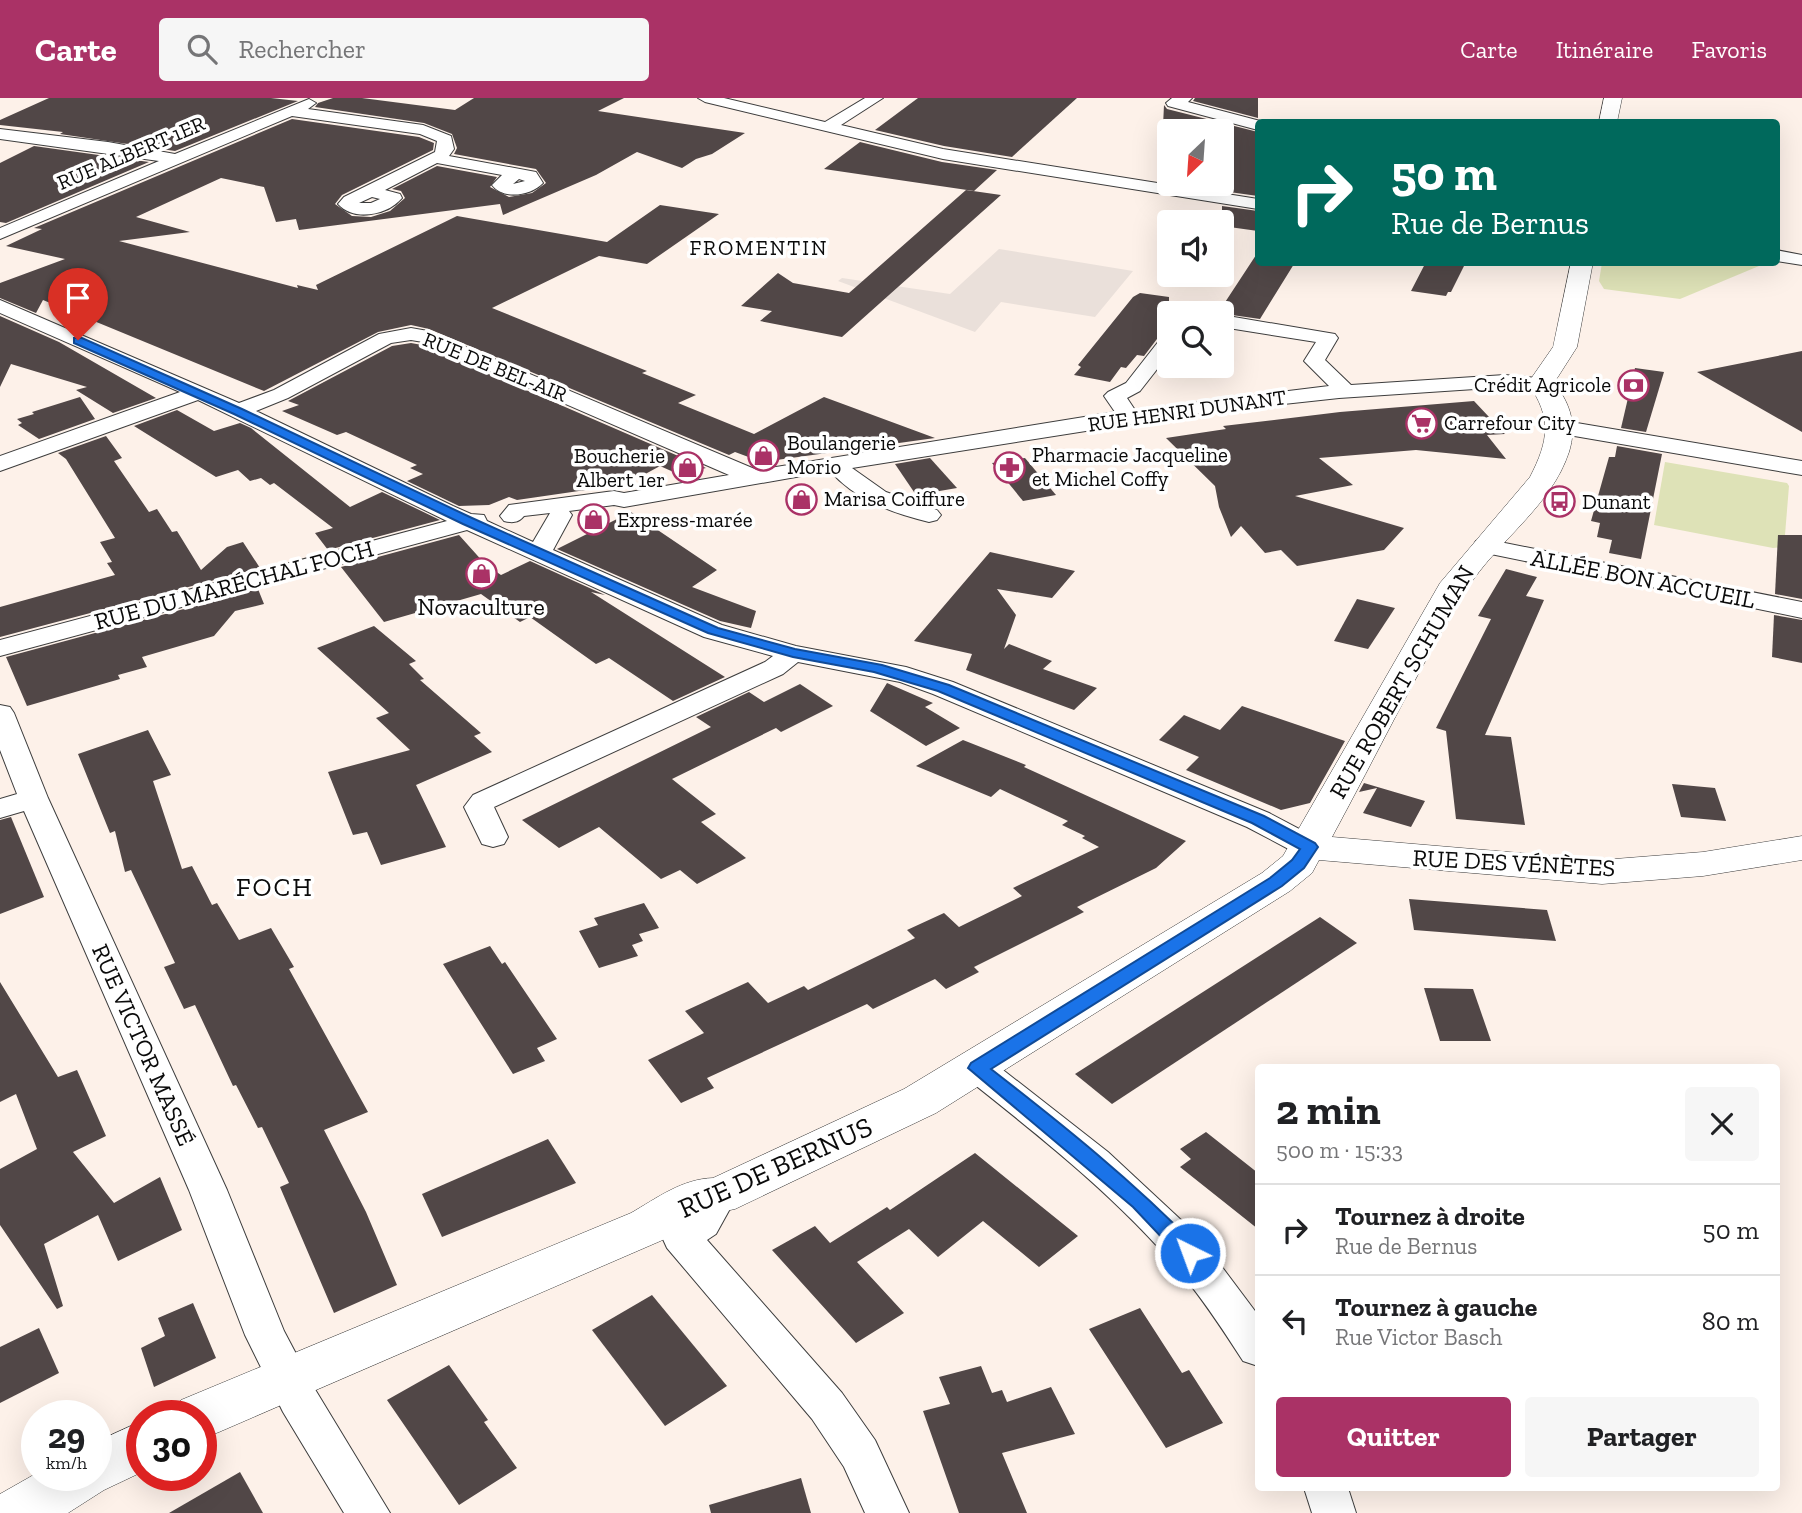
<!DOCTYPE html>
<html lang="fr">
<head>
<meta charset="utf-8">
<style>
	body { margin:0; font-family:"Zilla Slab",serif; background:#f6f6f6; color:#202124; height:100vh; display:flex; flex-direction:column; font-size:26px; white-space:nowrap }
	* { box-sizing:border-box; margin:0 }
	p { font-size:23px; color:#757577 }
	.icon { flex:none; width:38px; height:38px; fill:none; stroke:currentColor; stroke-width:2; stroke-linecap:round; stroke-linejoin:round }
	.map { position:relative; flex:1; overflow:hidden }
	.sheet { position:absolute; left:1255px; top:966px; width:525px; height:427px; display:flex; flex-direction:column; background:#fff; border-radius:7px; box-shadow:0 7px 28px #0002 }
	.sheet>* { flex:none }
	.hud { position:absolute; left:1255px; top:21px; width:525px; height:147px; border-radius:7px; box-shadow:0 7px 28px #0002; background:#00695c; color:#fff; overflow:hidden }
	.needle { width:46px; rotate:205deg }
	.tools { position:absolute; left:1157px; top:21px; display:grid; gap:14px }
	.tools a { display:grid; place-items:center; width:77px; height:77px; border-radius:7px; background:#fff; box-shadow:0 7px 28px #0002; font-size:35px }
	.speed { position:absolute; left:21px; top:1302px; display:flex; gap:14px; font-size:35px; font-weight:700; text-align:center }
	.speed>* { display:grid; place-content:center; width:91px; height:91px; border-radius:50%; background:#fff; box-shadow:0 7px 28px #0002; line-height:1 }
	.speed small { font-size:18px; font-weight:400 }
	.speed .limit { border:10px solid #d22; background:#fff; color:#111 }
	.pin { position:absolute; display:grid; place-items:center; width:60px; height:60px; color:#fff; margin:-72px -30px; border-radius:50% 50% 50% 0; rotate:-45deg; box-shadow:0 0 7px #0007 }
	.pin .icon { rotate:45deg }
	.me { position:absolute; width:77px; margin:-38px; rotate:318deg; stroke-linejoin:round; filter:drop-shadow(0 0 5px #0008) }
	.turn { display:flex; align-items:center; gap:24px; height:147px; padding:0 21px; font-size:32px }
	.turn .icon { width:91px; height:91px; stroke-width:2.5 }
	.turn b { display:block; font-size:49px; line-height:60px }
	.round { display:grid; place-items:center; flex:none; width:74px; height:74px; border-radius:7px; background:#f6f6f6 }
	.overview { display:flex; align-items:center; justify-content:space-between; height:119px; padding:0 21px }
	h1 { font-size:42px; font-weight:700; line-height:52px }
	.cta { display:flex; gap:14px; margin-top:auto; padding:14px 21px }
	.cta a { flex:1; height:80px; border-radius:7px; background:#aa3266; color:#fff; font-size:28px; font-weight:700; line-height:80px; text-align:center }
	.cta a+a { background:#f6f6f6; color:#202124 }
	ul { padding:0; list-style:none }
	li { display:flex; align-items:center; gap:21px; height:91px; padding:0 21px; border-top:2px solid #e0e0e0 }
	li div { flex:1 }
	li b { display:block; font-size:26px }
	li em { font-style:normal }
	header { display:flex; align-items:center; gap:42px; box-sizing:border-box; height:98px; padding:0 35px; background:#aa3266; color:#fff }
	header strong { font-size:33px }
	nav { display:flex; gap:38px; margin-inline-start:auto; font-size:24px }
	.search { width:490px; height:63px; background:#f6f6f6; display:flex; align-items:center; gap:18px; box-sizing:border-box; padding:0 24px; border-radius:7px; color:#757577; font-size:26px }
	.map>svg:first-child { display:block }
</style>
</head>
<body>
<header>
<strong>Carte</strong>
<div class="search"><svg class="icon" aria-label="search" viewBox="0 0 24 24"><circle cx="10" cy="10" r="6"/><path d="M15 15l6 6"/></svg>Rechercher</div>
<nav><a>Carte</a><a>Itinéraire</a><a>Favoris</a></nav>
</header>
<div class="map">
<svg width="1802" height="1415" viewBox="0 0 1802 1415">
	<rect width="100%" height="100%" fill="#fdf1e9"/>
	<!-- green -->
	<g fill="#dee2b7">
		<path d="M1753 165 1759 168 1680 201 1604 191 1599 183 1602 165Z"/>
		<path d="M1665 364 1787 385 1789 388 1784 449 1773 450 1654 427Z"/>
	</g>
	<!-- plaza -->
	<path fill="#eae0da" d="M999 151 1133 173 1095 219 1001 204 975 234 838 183 842 180 950 196Z"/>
	<!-- building -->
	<g fill="#514747">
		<path d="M49 0H271L298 3 175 53 60 36 63 34 0 27V22Z"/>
		<path d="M333 0H362L455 12 474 0H624L598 13 745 35 712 56 696 61 682 70 637 54 596 77 503 117 500 106 299 132 296 121 276 124 264 89 221 80 136 119 190 134 119 143 298 190 297 187 318 192 316 187 457 118 607 144 660 107 719 116 647 166 599 158 492 210 647 273 642 275 696 297 678 305 754 336 824 299 935 340 762 364 735 354 729 357 429 231 411 227 378 234 264 293 43 202 36 215 0 200V185L65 161 6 148 42 131 34 130 292 21 419 39 434 45 433 52 342 97 335 106 352 118 371 119 390 113 405 100 401 93 392 91 437 68 497 79 490 89 509 99 532 95 546 85 536 71 454 56 457 50 452 36 424 25 315 9 318 5Z"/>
		<path d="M918 0H1077L1012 59 944 48 875 32Z"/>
		<path d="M1195 0H1258V20L1193 3Z"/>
		<path d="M1164 7 1167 11 1258 34V98L1222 93V33H1169V40L1159 39 1168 29 1163 28Z"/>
		<path d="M860 44 942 64 997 72 974 93 824 71Z"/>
		<path d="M34 48 149 64 6 125 0 124V65Z"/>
		<path d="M966 92 1001 97 842 239 760 223 772 213 741 208 778 175 793 185 849 195Z"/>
		<path d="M1222 108 1258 113V133L1222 128Z"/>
		<path d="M1258 154V164L1294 166 1260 221 1218 215Z"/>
		<path d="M1426 164H1466L1451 194H1448L1446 198 1411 193Z"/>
		<path d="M1140 195 1169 199V235L1160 237 1144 258 1137 257 1126 270 1121 269 1110 284 1074 277 1081 269 1078 267 1133 199Z"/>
		<path d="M0 218 59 244 156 300 113 315 76 292 87 289 11 266 0 289Z"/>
		<path d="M411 245 422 247 706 370 678 376 660 368 627 386 517 402 509 399 489 407 459 408 407 383 423 376 410 370 417 367 346 334 337 337 282 313 299 307 288 303 392 248Z"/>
		<path d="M1802 253V334L1697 274Z"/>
		<path d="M1635 270 1664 274 1646 334 1621 330Z"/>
		<path d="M80 299 95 321 39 341 18 327 22 325 17 321 34 316 32 314Z"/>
		<path d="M1474 303 1505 336 1487 337 1506 361 1416 352 1319 360 1353 387 1295 398 1404 430 1384 452 1297 468 1281 452 1265 455 1241 428 1231 439 1219 409 1215 388 1166 340 1226 331 1223 328 1340 314Z"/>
		<path d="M177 312 214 333 240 325 251 330 350 409 382 394 440 422 328 452 315 435 333 430 274 385 270 387 261 380 250 383 238 372 216 379 134 328Z"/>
		<path d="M106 338 122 360 114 363 149 414 157 411 172 434 177 433 201 472 227 449 243 444 260 470 0 539V509L115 477 107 465 112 464 100 444 115 440 66 361 58 355Z"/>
		<path d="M1617 348 1662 356 1641 461 1609 455 1612 442 1597 439 1600 425 1591 423 1609 359H1615Z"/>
		<path d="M930 360 957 390 916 397 895 366Z"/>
		<path d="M1025 360 1056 397 1023 403 992 365Z"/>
		<path d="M631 414 717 472 692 489 756 513 751 530 720 523 557 451Z"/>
		<path d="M459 437 485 466 501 477 530 463 605 497 591 494 725 579 673 603 609 560 596 566 530 519 520 524 481 496 384 524 341 469Z"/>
		<path d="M1778 437H1802V501L1775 496Z"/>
		<path d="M990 454 1075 473 1052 500 997 491 1016 517 1004 551 1009 546 1052 563 1043 571 1097 590 1074 612 966 572 972 556 914 543Z"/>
		<path d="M1506 471 1537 479 1526 498 1544 502 1485 637 1511 639 1525 727 1456 721 1446 633 1436 630 1491 521 1478 518Z"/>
		<path d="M258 491 264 506 235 513 214 538 142 559 147 569 118 577 120 581 27 608 6 559Z"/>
		<path d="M1357 501 1395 510 1368 551 1334 543Z"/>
		<path d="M1774 517 1802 522V565L1772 559Z"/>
		<path d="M374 528 416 563 409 566 424 581 420 582 481 635 474 638 492 654 416 687 446 749 381 767 367 734 353 737 328 674 410 652 376 620 389 615 317 550Z"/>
		<path d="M887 585 933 605 925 609 960 630 926 648 870 613Z"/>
		<path d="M800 586 833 608 781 634 776 630 672 681 716 716 701 724 746 760 697 786 680 772 661 781 599 729 559 750 522 722 711 629 696 619 749 594 764 604Z"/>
		<path d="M1242 608 1345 643 1310 705 1281 712 1186 672 1199 659 1159 642 1184 617 1220 632Z"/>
		<path d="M148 632 171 677 153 683 182 771 192 768 212 807 217 805 239 842 271 830 294 869 289 871 368 1014 324 1032 366 1114 397 1187 334 1215 280 1089 289 1085 262 1029 258 1030 236 987 233 988 195 907 184 911 164 869 175 865 131 772 125 774 115 733 110 735 78 656Z"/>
		<path d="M963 642 1026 667 1024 669 1186 743 1156 770 1077 809 1084 814 974 869 979 874 946 891 935 881 873 911 867 906 707 980 714 990 681 1005 648 962 704 935 685 913 748 884 768 905 804 888 808 892 915 840 907 832 944 815 959 829 1022 798 1013 790 1099 749 1082 740 1085 738 1062 727 1068 723 1000 691 991 699 916 668Z"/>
		<path d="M1364 685 1425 703 1411 729 1363 715 1377 690 1359 694Z"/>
		<path d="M1672 686 1715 690 1726 723 1681 719Z"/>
		<path d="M11 719 44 799 0 816V722Z"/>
		<path d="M1409 801 1547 812 1556 843 1414 832Z"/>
		<path d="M644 805 659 830 639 836 643 843 632 847 638 858 599 870 579 833 598 827 594 820Z"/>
		<path d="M1320 819 1357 845 1112 1006 1075 976Z"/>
		<path d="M490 848 502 866 505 864 557 941 537 950 545 963 513 976 443 866Z"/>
		<path d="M0 884 58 979 77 972 106 1038 73 1054 114 1105 160 1079 182 1132 118 1163 98 1117 44 1146 63 1208 57 1211 0 1127V1071L37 1051 16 996 0 1004Z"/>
		<path d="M1424 890 1473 891 1491 943H1440Z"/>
		<path d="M1206 1034 1258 1075V1131L1180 1069 1191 1061 1180 1051Z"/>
		<path d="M548 1041 576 1085 442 1139 422 1096Z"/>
		<path d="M975 1055 1078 1138 1039 1169 983 1123 938 1159 909 1131 857 1164 904 1215 856 1245 772 1152 815 1128 830 1145 887 1109 890 1112Z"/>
		<path d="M652 1197 727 1288 665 1328 592 1232Z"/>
		<path d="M193 1205 216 1260 154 1289 141 1250 165 1238 158 1220Z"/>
		<path d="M1140 1210 1182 1275 1189 1272 1223 1325 1166 1350 1089 1231Z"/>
		<path d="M39 1230 59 1275 0 1305V1249Z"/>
		<path d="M449 1267 488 1322 484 1324 517 1370 459 1407 387 1302Z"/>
		<path d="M981 1268 992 1295 1002 1292 1007 1304 1051 1289 1075 1336 1002 1355 1027 1415H959L923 1313 950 1306 939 1279Z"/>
		<path d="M240 1374 263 1415H169Z"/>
		<path d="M801 1380 811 1415H711L709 1407Z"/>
	</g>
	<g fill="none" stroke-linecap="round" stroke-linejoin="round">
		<defs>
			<g id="minor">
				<path d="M698 0H724L825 24 865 0H883L841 27 943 51 1258 101V111L943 61 705 4Z"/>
				<path d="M1172 0H1192L1188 4 1264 24H1258V32L1168 8 1166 5Z"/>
				<path d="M309 1 316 5 308 11 423 27 451 38 454 51 449 58 536 74 543 85C531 98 503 102 492 87L502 77 437 65 385 92 400 96 402 100C388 117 354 124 338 106L344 99 435 54 437 43 420 36 292 18 0 141V130L159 63 0 41V31L108 44 175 56ZM519 81 525 83 513 86ZM372 99 380 101 371 105H359Z"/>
				<path d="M1776 152 1802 157V167L1776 163Z"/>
				<path d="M0 202 239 305 274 292 379 236 411 230 428 233 757 372 1115 314 1104 298 1108 294 1126 285 1162 239 1169 237V256L1140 293 1127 300 1135 312 1329 288 1304 263 1316 244 1222 229V217L1335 236 1338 240 1325 262 1351 287 1505 277 1548 281 1551 285 1548 289H1505L1339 300 1200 315 852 370 886 394 937 412 941 417 937 422 929 424C892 415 856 402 830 373L624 409 614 407 569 413 572 417 553 452 722 527 796 548 906 569 953 584 1269 715 1320 742 1324 749 1320 756 1309 759 1298 756 1247 729 933 596 900 584 798 564 783 576 494 709 508 739 504 746 493 749 482 746 464 709 473 697 765 564 773 558 704 539 467 432 0 558V542L447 423 198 302 0 373V358L180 294 0 215ZM411 242 423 244 729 377 624 395 614 393 509 407 500 418 504 423C512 425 518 425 524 418L550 415 533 444 487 423 484 417 471 416 453 408 256 313 288 300 391 245Z"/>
				<path d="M1559 322 1802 363V377L1551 334 1548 329 1551 324Z"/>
				<path d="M1485 441 1802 504V520L1476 453 1473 448 1476 443Z"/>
				<path d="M0 607 10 609 14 615 48 700 227 1092 284 1233 313 1288 390 1415H344L283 1314 245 1237 189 1092 24 713 0 720V701L17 696 0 652Z"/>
				<path d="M977 957 989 961 1108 1054 1180 1121 1213 1157 1258 1217V1268L1243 1263C1225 1235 1207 1207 1185 1180 1122 1103 1043 1041 965 979L959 970 965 961Z"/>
				<path d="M718 1083 731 1087 737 1098 716 1136 707 1142 842 1295 875 1342 909 1415H865L844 1369 812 1321 667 1150 662 1139 667 1128 688 1114 705 1087Z"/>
				<path d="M1304 1390H1348L1356 1415H1312Z"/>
			</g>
			<g id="tertiary">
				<path d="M1604 0H1622L1617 24H1599Z"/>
				<path d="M1571 164H1593L1577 249 1554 285C1571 306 1577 328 1569 354 1551 409 1497 443 1467 491 1418 571 1377 656 1332 739L1602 762 1703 754 1802 738V762L1703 778 1602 786 1319 762 1312 775 1290 793 936 1015 735 1111 706 1117 665 1141 219 1334 201 1341V1318H174L181 1302 631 1115C657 1100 682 1081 713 1080L904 991 1262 775 1283 758 1440 485 1530 379C1549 342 1552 320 1528 285L1553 249Z"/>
				<path d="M142 1323V1374L104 1392 68 1415H0V1396L37 1375 96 1377V1344Z"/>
			</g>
		</defs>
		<!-- minor casing -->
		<use href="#minor" stroke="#3d3d3d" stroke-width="2"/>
		<!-- tertiary casing -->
		<use href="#tertiary" stroke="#3d3d3d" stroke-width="1"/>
		<!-- minor -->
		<use href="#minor" fill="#fff" fill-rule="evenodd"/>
		<!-- tertiary -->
		<use href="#tertiary" fill="#fff" fill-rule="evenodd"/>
	</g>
	<!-- route -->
	<path fill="#1a73e8" stroke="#114b97" stroke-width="2" d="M74 240H82L242 311 472 420 718 530 795 551 882 567 949 587 1264 718 1315 745 1318 749 1304 770 1282 788 991 971C1063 1027 1133 1083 1197 1149L1200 1155 1197 1161 1190 1164 1182 1161 1133 1109 968 970 971 965 1270 780 1292 762 1300 751 1252 725 938 593 874 574 793 559 708 535 463 426 234 316 74 245Z"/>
	<!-- icons -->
	<defs>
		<symbol id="bank-ring" viewBox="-11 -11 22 22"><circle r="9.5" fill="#fff" stroke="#aa3266" stroke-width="1.5"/><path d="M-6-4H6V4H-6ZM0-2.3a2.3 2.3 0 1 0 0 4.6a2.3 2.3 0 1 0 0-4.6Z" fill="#aa3266"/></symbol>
		<symbol id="supermarket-ring" viewBox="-11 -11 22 22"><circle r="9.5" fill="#fff" stroke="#aa3266" stroke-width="1.5"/><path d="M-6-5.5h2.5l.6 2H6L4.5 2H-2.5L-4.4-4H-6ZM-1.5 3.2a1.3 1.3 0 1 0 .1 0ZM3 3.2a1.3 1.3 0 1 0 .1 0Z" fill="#aa3266"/></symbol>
		<symbol id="shop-ring" viewBox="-11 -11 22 22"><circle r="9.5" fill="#fff" stroke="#aa3266" stroke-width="1.5"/><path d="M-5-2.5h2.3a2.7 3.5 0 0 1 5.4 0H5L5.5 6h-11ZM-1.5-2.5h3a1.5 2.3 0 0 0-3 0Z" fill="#aa3266"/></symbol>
		<symbol id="pharmacy-ring" viewBox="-11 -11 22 22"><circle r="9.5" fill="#fff" stroke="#aa3266" stroke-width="1.5"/><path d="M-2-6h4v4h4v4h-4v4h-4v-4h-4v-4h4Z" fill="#aa3266"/></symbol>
		<symbol id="bus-ring" viewBox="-11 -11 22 22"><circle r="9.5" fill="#fff" stroke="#aa3266" stroke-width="1.5"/><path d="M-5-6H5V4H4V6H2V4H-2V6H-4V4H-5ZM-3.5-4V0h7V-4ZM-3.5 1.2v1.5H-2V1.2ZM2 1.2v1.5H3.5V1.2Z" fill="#aa3266"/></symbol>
	</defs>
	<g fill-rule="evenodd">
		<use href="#bank-ring" x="1616" y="270" width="35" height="35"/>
		<use href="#supermarket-ring" x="1404" y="308" width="35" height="35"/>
		<use href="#shop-ring" x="746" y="340" width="35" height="35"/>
		<use href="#pharmacy-ring" x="992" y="352" width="35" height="35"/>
		<use href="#shop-ring" x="670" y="352" width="35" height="35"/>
		<use href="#shop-ring" x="784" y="384" width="35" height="35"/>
		<use href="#bus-ring" x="1542" y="386" width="35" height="35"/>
		<use href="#shop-ring" x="576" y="404" width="35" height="35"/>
		<use href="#shop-ring" x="464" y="458" width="35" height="35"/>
	</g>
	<g text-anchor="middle" stroke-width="7" stroke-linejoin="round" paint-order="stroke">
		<!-- far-street labels -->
		<g font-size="21" fill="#0a0a0a" stroke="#fff">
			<text transform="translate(131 55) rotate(-23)" y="7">RUE ALBERT 1ER</text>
			<text transform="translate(495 269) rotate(22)" y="7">RUE DE BEL-AIR</text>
			<text transform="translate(1187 313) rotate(-8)" y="7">RUE HENRI DUNANT</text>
		</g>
		<!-- far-neighbourhood labels -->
		<g font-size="21" letter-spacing="2" fill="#0a0a0a" stroke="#fff">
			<text x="759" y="157">FROMENTIN</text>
		</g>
		<!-- far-poi labels -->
		<g font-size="21" fill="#0a0a0a" stroke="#fff" text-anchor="start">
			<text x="1611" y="294" text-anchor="end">Crédit Agricole</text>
			<text x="1444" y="332">Carrefour City</text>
			<text x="787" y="352">Boulangerie<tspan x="787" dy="24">Morio</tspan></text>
			<text x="1032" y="364">Pharmacie Jacqueline<tspan x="1032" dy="24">et Michel Coffy</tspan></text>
			<text x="665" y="365" text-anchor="end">Boucherie<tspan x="665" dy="24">Albert 1er</tspan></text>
			<text x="824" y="408">Marisa Coiffure</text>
			<text x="1582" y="411">Dunant</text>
			<text x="617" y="429">Express-marée</text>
		</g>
		<!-- street labels -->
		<g font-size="24" fill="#0a0a0a" stroke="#fff">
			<text transform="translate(1643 481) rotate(11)" y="8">ALLÉE BON ACCUEIL</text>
			<text transform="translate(234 487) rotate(-15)" y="8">RUE DU MARÉCHAL FOCH</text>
			<text transform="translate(1402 584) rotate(-60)" y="8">RUE ROBERT SCHUMAN</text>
			<text transform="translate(1514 765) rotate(3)" y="8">RUE DES VÉNÈTES</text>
			<text transform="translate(143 947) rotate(66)" y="8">RUE VICTOR MASSÉ</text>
		</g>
		<!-- poi labels -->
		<g font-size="24" fill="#0a0a0a" stroke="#fff">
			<text x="481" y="517">Novaculture</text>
		</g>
		<!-- neighbourhood labels -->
		<g font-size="26" letter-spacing="2" fill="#0a0a0a" stroke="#fff">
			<text x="275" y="798">FOCH</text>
		</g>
		<!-- near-street labels -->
		<g font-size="28" fill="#0a0a0a" stroke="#fff">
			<text transform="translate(775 1069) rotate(-24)" y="10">RUE DE BERNUS</text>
		</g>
	</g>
</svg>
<div class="tools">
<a><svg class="needle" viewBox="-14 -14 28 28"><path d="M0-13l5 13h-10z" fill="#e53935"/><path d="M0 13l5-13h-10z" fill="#757577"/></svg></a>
<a><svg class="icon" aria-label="sound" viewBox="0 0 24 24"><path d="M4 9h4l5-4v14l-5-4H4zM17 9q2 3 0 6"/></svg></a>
<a><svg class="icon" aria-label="search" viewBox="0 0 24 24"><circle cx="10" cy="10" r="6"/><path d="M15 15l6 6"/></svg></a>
</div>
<div class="speed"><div>29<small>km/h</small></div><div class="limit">30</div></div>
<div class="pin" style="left:78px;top:242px;background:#d93025"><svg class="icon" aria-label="arrive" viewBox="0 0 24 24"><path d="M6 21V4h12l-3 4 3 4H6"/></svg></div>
<svg class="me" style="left:1190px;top:1155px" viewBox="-20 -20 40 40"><circle r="17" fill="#1a73e8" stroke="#fff" stroke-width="3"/><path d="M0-11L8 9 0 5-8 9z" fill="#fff"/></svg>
<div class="hud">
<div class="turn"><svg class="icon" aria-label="right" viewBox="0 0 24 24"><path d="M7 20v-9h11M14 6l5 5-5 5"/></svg><div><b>50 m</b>Rue de Bernus</div></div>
</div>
<section class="sheet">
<div class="overview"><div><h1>2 min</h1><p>500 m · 15:33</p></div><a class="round"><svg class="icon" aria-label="close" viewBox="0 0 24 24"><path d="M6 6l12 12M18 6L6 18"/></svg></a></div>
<ul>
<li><svg class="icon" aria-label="right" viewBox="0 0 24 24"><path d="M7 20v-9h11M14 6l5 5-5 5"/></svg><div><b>Tournez à droite</b><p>Rue de Bernus</p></div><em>50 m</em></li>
<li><svg class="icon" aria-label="left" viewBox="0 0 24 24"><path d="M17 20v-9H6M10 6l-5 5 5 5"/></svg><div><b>Tournez à gauche</b><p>Rue Victor Basch</p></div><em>80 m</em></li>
</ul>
<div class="cta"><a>Quitter</a><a>Partager</a></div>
</section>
</div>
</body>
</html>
